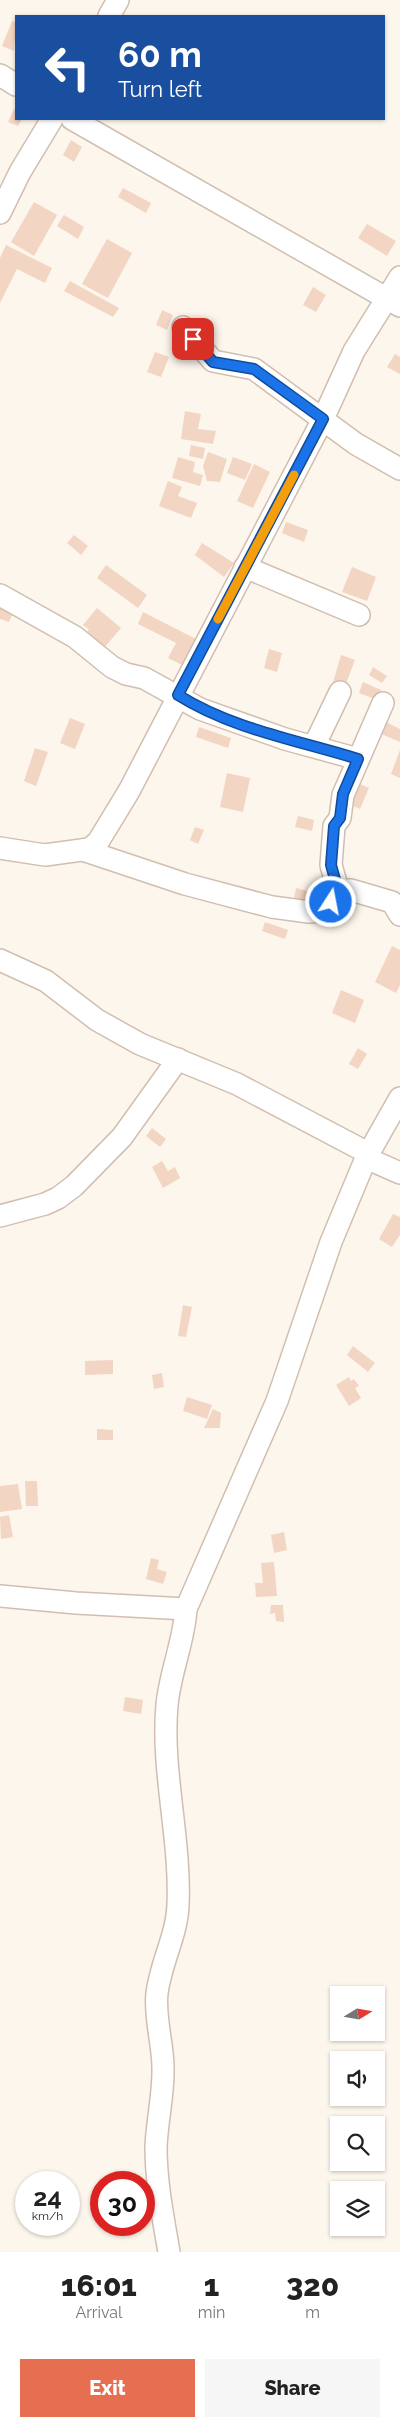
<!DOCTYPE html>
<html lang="en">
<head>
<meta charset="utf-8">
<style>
	body { margin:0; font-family:Raleway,sans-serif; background:#f6f6f6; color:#222; height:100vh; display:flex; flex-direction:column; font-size:19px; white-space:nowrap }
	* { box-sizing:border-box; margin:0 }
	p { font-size:16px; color:#767676 }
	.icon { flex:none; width:28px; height:28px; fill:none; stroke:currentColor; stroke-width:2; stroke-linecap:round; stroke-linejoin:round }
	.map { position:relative; height:2252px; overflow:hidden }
	.drawer { display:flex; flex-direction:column; background:#fff; flex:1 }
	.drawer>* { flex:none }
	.top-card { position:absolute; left:15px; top:15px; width:370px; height:105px; border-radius:0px; box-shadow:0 1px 4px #0004; background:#1a4fa0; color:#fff; overflow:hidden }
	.needle { width:32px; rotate:79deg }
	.tools { position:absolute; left:330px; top:1986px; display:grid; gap:10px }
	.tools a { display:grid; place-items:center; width:55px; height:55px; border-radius:0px; background:#fff; box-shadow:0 1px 4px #0004; font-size:25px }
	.speed { position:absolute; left:15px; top:2171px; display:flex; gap:10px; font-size:25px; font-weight:700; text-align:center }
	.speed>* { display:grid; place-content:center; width:65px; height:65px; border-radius:50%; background:#fff; box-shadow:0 1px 4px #0004; line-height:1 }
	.speed small { font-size:12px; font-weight:400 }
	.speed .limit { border:8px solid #d22; background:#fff; color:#111 }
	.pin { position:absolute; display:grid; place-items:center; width:42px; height:42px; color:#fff; margin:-21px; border-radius:10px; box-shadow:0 2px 8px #0006 }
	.me { position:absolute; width:55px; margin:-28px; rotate:11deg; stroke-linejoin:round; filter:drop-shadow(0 0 4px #0008) }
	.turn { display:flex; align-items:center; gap:18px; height:105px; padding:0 20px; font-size:22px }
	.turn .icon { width:65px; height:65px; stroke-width:2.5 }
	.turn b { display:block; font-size:35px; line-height:42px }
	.eta { display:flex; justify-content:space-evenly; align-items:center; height:85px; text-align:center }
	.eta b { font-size:30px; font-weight:800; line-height:35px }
	.action { display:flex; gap:10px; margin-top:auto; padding:10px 20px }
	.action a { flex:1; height:58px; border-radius:0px; background:#e76f51; color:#fff; font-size:20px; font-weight:800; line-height:58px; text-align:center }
	.action a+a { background:#f6f6f6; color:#222 }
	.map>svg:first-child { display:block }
</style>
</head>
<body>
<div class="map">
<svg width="400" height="2252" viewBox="0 0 400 2252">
	<rect width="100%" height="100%" fill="#fdf6ec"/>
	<!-- building -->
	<g fill="#f3d5c3">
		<path d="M12 21 16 22 14 51 2 46Z"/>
		<path d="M14 109 16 110V119H22L18 126 8 122Z"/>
		<path d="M71 140 82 147 74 162 63 155Z"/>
		<path d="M123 188 151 203 146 213 118 197Z"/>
		<path d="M34 202 57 215 34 256 11 242Z"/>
		<path d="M64 215 84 227 78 239 57 226Z"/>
		<path d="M367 224 396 241 387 256 358 238Z"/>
		<path d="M107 239 132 253 108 298 82 284Z"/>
		<path d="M6 245 52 268 45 283 17 269 0 303V258Z"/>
		<path d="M70 281 119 308 113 317 64 291Z"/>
		<path d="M313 287 326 295 316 312 303 305Z"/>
		<path d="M162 310 173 315 167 330 156 325Z"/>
		<path d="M155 352 169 357 161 377 147 372Z"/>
		<path d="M395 354 400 357V374L387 367Z"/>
		<path d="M185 411 201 414 198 429 216 431 213 444 181 439Z"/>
		<path d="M191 445 205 448 203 459 189 456Z"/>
		<path d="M208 452 227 459 220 482 207 481 203 466Z"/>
		<path d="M178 457 195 462 193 472 203 475 200 486 172 478Z"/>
		<path d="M233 457 252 464 245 480 227 473Z"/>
		<path d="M254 464 270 472 253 508 237 501Z"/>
		<path d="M168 481 182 487 178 496 197 503 191 518 159 506Z"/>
		<path d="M286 522 308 530 304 542 282 533Z"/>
		<path d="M74 535 88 546 81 555 67 543Z"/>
		<path d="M202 543 234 563 224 577 195 555Z"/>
		<path d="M106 565 147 595 138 608 97 578Z"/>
		<path d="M352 567 376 577 367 601 342 592Z"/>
		<path d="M0 606 13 613 9 622 0 619Z"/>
		<path d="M97 608 121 628 104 648 86 634 89 629 83 625Z"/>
		<path d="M143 612 198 640 184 666 168 658 176 643 138 624Z"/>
		<path d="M269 649 282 653 277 672 264 668Z"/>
		<path d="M341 655 355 660 344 689 332 686Z"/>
		<path d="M373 667 387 676 382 683 369 675Z"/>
		<path d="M363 682 381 690 377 700 359 693Z"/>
		<path d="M70 718 85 724 75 749 60 743Z"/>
		<path d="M386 722 400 729V742L381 734Z"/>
		<path d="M199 727 231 738 228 748 196 737Z"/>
		<path d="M35 748 48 752 36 786 24 781Z"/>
		<path d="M400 750V778L391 774Z"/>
		<path d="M227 773 250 778 243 812 220 807Z"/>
		<path d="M358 783 369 788 360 809 349 804Z"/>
		<path d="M298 816 314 820 312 831 295 827Z"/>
		<path d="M195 827 204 830 198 844 190 840Z"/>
		<path d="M296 888 319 894 316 904 294 898Z"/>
		<path d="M265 922 288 930 285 939 262 931Z"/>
		<path d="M392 946 400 950V985L396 993 375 982Z"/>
		<path d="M341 990 364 1000 355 1023 332 1013Z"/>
		<path d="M358 1048 367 1054 358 1069 349 1064Z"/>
		<path d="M152 1128 166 1139 160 1147 146 1136Z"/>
		<path d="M162 1161 168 1171 175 1167 180 1178 163 1188 152 1167Z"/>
		<path d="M393 1214 400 1217V1235L392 1247 379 1239Z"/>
		<path d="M183 1305 192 1307 186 1337 178 1336Z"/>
		<path d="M353 1346 375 1363 368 1372 347 1355Z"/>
		<path d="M113 1360V1374L85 1375V1361Z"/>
		<path d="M162 1373 164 1387 154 1389 152 1375Z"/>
		<path d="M349 1377 351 1381 354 1379 359 1386 355 1388 361 1398 349 1406 336 1385Z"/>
		<path d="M187 1397 212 1405 207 1419 183 1411Z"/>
		<path d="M213 1409 221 1413 220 1428H204Z"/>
		<path d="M97 1429 113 1430V1440H97Z"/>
		<path d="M25 1481H37L38 1506H26Z"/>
		<path d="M18 1484 22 1509 0 1512V1486Z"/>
		<path d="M9 1515 13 1537 1 1539 0 1517Z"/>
		<path d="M284 1532 287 1550 274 1553 271 1535Z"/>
		<path d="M151 1558 159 1560 157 1569 167 1572 163 1584 146 1579Z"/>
		<path d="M274 1562 277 1596 256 1597 255 1583H263L261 1563Z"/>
		<path d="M271 1605H283L284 1622 276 1621 275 1613 270 1614Z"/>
		<path d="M125 1697 143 1700 141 1714 123 1711Z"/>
	</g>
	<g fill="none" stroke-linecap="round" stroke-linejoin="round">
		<defs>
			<g id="minor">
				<path d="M109 16 118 0"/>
				<path d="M0 75 16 85"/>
				<path d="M72 119 400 306"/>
				<path d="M0 213 20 172 52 119"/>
				<path d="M183 327 213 361 254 369 356 444 400 469"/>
				<path d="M245 567 359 615"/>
				<path d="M0 595 75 637 112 667 126 674 144 678 200 709 285 739 358 759"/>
				<path d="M314 746 340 692"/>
				<path d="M0 848 45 855 89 849 98 842 129 791 323 419 354 351 400 277"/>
				<path d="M83 850 185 884 272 907 309 912 321 911 331 902 333 894 338 890H351L392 902 400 915"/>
				<path d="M338 890 331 865 334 826 340 818 343 795 383 703"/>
				<path d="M0 960 46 981 97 1020 140 1044 237 1084 368 1153"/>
				<path d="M366 1158 400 1173"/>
				<path d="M0 1216 45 1204 58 1198 74 1186 122 1137 178 1059"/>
				<path d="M0 1596 76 1603 186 1609"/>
				<path d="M169 2252C163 2217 156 2182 156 2147 157 2122 163 2097 163 2072 164 2046 154 2019 157 1993 161 1962 177 1935 178 1905 181 1839 161 1770 167 1705 170 1672 184 1642 186 1609L277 1401 331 1242 366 1158 400 1098"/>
			</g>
		</defs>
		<!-- minor casing -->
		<use href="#minor" stroke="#d1beb0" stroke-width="24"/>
		<!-- minor -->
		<use href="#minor" stroke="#fff" stroke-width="21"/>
	</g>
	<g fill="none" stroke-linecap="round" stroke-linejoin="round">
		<defs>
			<path id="route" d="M193 339 213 362 254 369 323 419 178 695C232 729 297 740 358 759L343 794 340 818 334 826 331 865 338 890 333 894 331 902"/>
		</defs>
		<!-- route casing -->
		<use href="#route" stroke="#114b97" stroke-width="12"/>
		<!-- route -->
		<use href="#route" stroke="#1a73e8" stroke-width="9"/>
		<!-- slow -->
		<path stroke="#f59e0b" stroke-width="9" d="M218 619 294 475"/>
	</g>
</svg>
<div class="tools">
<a><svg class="needle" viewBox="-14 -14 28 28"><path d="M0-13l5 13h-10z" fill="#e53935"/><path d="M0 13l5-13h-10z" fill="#767676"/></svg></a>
<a><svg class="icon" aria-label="sound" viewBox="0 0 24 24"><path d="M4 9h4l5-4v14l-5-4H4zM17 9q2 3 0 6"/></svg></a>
<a><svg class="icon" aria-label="search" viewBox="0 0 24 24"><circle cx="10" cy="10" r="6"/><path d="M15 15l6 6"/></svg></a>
<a><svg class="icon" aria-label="layers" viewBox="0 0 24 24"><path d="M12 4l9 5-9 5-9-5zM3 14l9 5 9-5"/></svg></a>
</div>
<div class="speed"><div>24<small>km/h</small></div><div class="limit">30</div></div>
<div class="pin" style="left:193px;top:339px;background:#d93025"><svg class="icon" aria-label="arrive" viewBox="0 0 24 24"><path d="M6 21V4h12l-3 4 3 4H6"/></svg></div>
<svg class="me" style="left:331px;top:902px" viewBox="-20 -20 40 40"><circle r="17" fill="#1a73e8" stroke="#fff" stroke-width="3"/><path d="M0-11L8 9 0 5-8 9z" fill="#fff"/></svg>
<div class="top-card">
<div class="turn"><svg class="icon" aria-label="left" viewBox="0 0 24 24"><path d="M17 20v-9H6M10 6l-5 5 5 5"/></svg><div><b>60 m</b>Turn left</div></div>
</div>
</div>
<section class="drawer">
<div class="eta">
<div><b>16:01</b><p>Arrival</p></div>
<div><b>1</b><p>min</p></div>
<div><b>320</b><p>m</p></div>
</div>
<div class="action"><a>Exit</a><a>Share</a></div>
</section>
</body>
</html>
